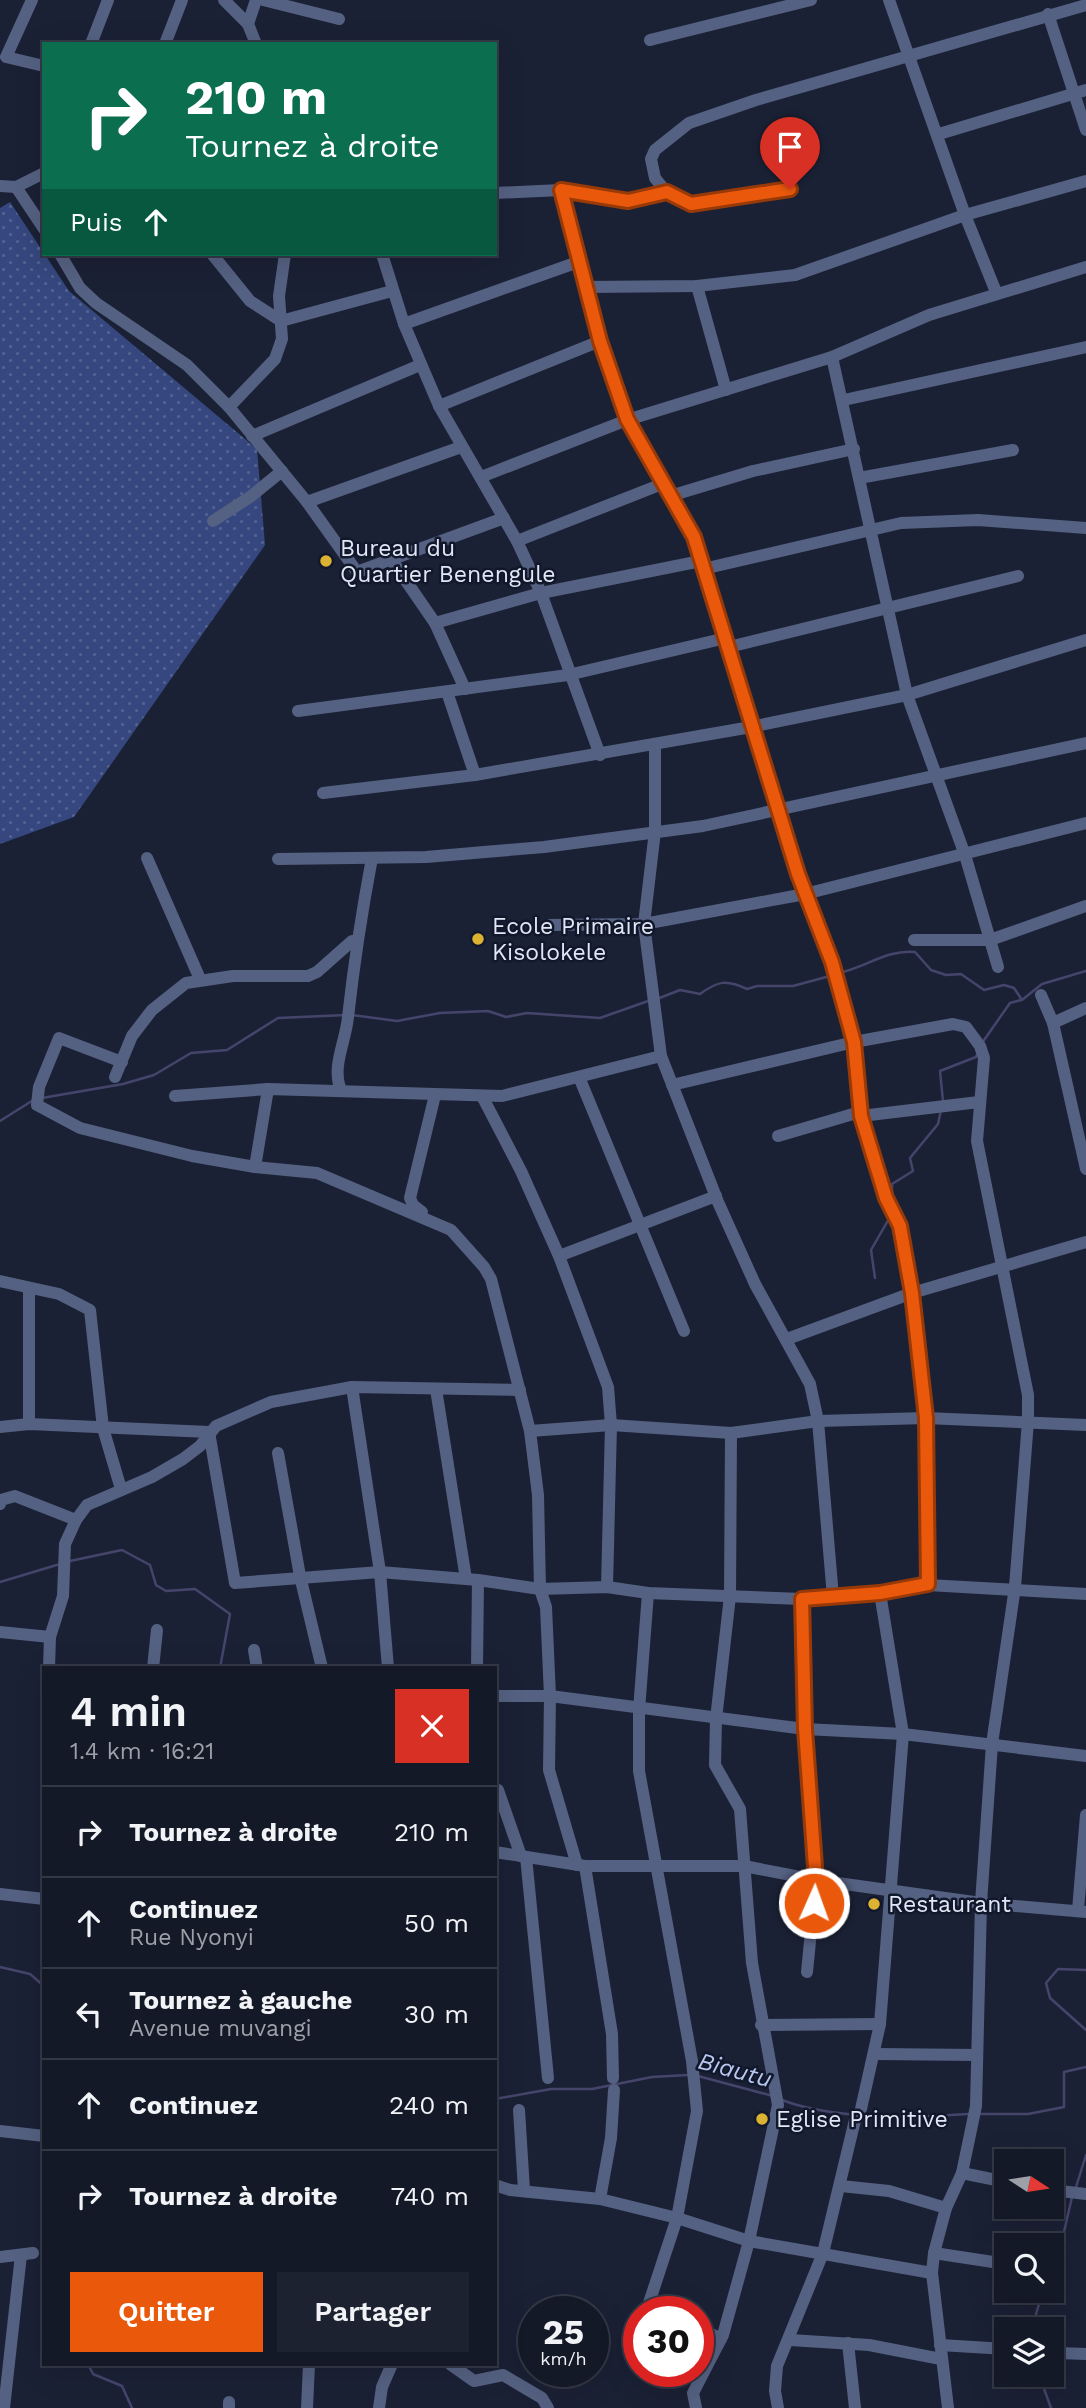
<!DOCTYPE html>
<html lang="fr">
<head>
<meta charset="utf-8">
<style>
	body { margin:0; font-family:"Work Sans",sans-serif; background:#1d2230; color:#f1f3f6; height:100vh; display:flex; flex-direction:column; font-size:26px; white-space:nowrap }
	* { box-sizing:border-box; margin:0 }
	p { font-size:23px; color:#9da0a8 }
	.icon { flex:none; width:38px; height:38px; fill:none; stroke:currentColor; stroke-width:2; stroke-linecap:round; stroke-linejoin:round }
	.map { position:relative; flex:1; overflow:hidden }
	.details { position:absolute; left:42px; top:1666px; width:455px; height:700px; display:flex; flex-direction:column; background:#141928; border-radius:0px; box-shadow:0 7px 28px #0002,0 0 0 2px #333845 }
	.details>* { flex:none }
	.guide { position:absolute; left:42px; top:42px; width:455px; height:214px; border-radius:0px; box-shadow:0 7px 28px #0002,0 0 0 2px #333845; background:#0b6e4f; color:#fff; overflow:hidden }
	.needle { width:46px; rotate:102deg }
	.fabs { position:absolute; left:994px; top:2149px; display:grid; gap:14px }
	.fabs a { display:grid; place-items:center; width:70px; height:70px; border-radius:0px; background:#141928; box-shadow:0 7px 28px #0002,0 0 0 2px #333845; font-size:35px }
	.speed { position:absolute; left:518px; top:2296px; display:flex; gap:14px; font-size:35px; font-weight:700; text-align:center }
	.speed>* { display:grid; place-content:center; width:91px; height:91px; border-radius:50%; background:#141928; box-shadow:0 7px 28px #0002,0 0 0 2px #333845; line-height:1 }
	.speed small { font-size:18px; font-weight:400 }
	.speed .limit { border:10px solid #d22; background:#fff; color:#111 }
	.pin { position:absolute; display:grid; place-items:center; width:60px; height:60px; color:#fff; margin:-72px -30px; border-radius:50% 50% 50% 0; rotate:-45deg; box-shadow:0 0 7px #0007 }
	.pin .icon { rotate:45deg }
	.me { position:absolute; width:77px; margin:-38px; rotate:2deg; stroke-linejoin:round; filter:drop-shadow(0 0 5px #0008) }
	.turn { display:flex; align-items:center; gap:24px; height:147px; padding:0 28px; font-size:32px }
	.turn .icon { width:91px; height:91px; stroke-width:2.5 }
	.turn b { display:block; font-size:49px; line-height:60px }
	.then { display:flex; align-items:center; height:66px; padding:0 28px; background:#0003; gap:14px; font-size:26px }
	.round { display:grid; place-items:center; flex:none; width:74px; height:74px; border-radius:0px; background:#1d2230 }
	.overview { display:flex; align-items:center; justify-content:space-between; height:119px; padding:0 28px }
	h1 { font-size:42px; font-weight:600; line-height:52px }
	.cta { display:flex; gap:14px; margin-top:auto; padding:14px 28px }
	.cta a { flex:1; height:80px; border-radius:0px; background:#ea580c; color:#fff; font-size:28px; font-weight:600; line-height:80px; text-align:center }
	.cta a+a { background:#1d2230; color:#f1f3f6 }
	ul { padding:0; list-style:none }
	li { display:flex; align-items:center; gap:21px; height:91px; padding:0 28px; border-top:2px solid #333845 }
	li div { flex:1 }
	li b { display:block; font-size:26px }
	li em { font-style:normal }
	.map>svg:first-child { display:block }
</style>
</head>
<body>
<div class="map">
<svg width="1086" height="2408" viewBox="0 0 1086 2408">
	<defs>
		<pattern id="grass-dots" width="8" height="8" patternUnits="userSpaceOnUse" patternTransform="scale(1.75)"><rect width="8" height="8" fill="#35477e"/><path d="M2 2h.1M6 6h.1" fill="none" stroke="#526291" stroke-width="1.8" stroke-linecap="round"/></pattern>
	</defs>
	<rect width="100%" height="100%" fill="#1b2135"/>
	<!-- grass -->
	<path fill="url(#grass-dots)" d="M10 202 69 291 257 449 265 545 74 817 0 844V208Z"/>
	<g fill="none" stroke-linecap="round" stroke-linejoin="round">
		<!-- stream -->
		<g stroke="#45456c" stroke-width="2.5">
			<path d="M839 973C866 967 888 949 915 952L931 970 946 975 961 974 984 990 1004 985 1014 988 1022 1000 1042 984 1086 971"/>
			<path d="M657 999 680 990 700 994C718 981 726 979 747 989L757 986H793L830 976"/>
			<path d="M352 1015 397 1021 440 1013 488 1011 506 1017 527 1013 600 1018 651 1000"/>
			<path d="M982 1043 1010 1003 1021 1000"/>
			<path d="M42 1098 123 1084 154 1075 191 1053 227 1050 278 1018 346 1015"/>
			<path d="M943 1101 940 1071 976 1057 978 1052"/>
			<path d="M0 1121 35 1099"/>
			<path d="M892 1200V1184L913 1171 910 1158 938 1124 941 1110"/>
			<path d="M875 1278 871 1250 890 1217"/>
			<path d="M70 1561 122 1550 150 1565 156 1585 166 1591 195 1589 230 1614 220 1668"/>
			<path d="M0 1582 60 1564"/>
			<path d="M0 1967 30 1974 44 1986"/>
			<path d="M1086 1970 1058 1969 1046 1983 1050 1998 1086 2030"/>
			<path d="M698 2076 773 2096"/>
			<path d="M495 2099 551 2089H592L652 2077 688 2075"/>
			<path d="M782 2100C834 2120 913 2118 969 2114"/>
			<path d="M979 2114H1028L1064 2107V2072L1086 2067"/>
			<path d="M1076 2187 1086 2155"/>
			<path d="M1052 2259 1061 2245 1072 2197"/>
			<path d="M1042 2329 1036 2314 1043 2291"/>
			<path d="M88 2364 93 2374 122 2386 132 2408"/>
			<path d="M1039 2375 1051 2408"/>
		</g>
		<!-- minor -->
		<g stroke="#556182" stroke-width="12">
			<path d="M32 0 6 57 44 66"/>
			<path d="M224 0 248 24 256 44"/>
			<path d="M263 0 339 19"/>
			<path d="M889 0 965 215 996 292"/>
			<path d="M1048 14 1086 130"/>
			<path d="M248 24 256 0"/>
			<path d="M650 40 811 0"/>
			<path d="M91 44 108 0"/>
			<path d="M165 44 182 0"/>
			<path d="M939 134 1086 90"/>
			<path d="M0 186 16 187 44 173"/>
			<path d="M16 187 44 229"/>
			<path d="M561 190 628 201 667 193 691 203 790 189"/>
			<path d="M495 193 561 190 600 341 627 420 693 537 805 894 832 962 854 1042 861 1116 886 1198 900 1226 912 1293 926 1418 928 1585"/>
			<path d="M667 193 655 178 651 159 655 150 689 123 756 100 1086 5"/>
			<path d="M60 254 80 288 96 303 187 365 229 407 307 502 357 572 504 518"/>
			<path d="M212 254 250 301 281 321 392 291"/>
			<path d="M382 254 404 324 439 406 517 541 541 593 600 755"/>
			<path d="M697 286 726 390"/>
			<path d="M585 287 697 286 795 275 965 215 1086 181"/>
			<path d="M404 324 578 262"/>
			<path d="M832 357 907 695 965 855 998 967"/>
			<path d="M844 400 1086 347"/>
			<path d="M439 406 600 341"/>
			<path d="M229 407 275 359 282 339 279 296 285 254"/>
			<path d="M252 436 420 365"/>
			<path d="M481 477 627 420 832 357 929 315 1086 267"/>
			<path d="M859 478 1013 450"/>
			<path d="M670 496 753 471 854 449"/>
			<path d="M307 502 461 447"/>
			<path d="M213 521 250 497 282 471"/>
			<path d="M517 541 662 484"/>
			<path d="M391 559 435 623 465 689"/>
			<path d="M703 569 901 523 978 520 1086 528"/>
			<path d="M435 623 541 593 701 561"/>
			<path d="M729 647 1018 576"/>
			<path d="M447 692 475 775"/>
			<path d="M298 711 568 675 726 638"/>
			<path d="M655 744V831L644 924 661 1056 718 1202 755 1284 810 1384 818 1421 833 1597"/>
			<path d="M323 793 475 775 751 727 907 695 1086 640"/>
			<path d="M147 858 200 979"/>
			<path d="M278 859 426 857 544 847 703 826 1086 743"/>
			<path d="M550 925 644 924 805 894 1086 823"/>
			<path d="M914 940H990L1086 906"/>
			<path d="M1041 995 1053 1023 1086 1169"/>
			<path d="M1053 1023 1086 1008"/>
			<path d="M122 1062 59 1038 39 1087 37 1105 80 1128 192 1156 255 1167 317 1173 451 1230 484 1267 491 1279 530 1431 538 1495 540 1589 546 1607 550 1696 549 1770 577 1865"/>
			<path d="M115 1077 132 1036 152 1010 186 983 233 976H308L317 972 352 941H356"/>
			<path d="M579 1077 684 1331"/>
			<path d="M672 1085 854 1042 953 1024 966 1027 980 1046 984 1058 977 1141 1028 1395V1421L1015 1587 992 1744 981 1903 976 2106 962 2173 946 2208 934 2253 932 2273 948 2408"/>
			<path d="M341 1090C331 1067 346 1041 348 1017 354 963 362 911 372 858"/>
			<path d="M175 1096 268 1089 502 1096 661 1056"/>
			<path d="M482 1096 521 1171 559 1256 608 1387 611 1425 607 1587"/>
			<path d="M861 1116 979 1102"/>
			<path d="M778 1136 860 1112"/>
			<path d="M255 1167 268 1089"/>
			<path d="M422 1212 413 1205 410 1198 435 1095"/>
			<path d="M559 1256 716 1196"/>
			<path d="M0 1281 59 1294 90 1310 103 1428 121 1489"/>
			<path d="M787 1339 912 1293 1086 1242"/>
			<path d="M352 1387 380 1572 388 1668"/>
			<path d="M436 1389 466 1579"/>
			<path d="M29 1424V1288"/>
			<path d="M0 1427 29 1424 209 1432"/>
			<path d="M530 1431 611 1425 731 1433 818 1421 926 1418 1086 1425"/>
			<path d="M209 1432 235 1583 380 1572 478 1580 540 1589 607 1587 648 1593 802 1599 880 1593 928 1585 1086 1594"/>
			<path d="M278 1453 300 1576 322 1668"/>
			<path d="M0 1504 1 1500 15 1496 76 1520"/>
			<path d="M648 1593 639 1710V1771L692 2061 697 2111 677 2218 649 2303 666 2312"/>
			<path d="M802 1599 805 1729 816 1880 807 1972"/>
			<path d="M0 1632 50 1637"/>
			<path d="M254 1650 257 1668"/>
			<path d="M49 1668 50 1637 63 1596 65 1544 76 1520 87 1505 152 1477 183 1459 200 1446 216 1426 271 1402 352 1387 520 1390"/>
			<path d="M153 1668 157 1630"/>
			<path d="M477 1668 478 1580"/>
			<path d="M495 1696H550L805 1729 903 1734 1086 1756"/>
			<path d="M498 1790 521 1856"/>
			<path d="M495 1852 585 1866H744L816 1880 981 1903 1086 1912"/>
			<path d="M526 1857 548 2078"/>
			<path d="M585 1866 612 2034 613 2078"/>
			<path d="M0 1894 44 1899"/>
			<path d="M1078 1910 1086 1815"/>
			<path d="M761 2025 880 2024"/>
			<path d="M875 2054 977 2055"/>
			<path d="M861 2109 880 2024 903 1734 880 1593"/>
			<path d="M519 2110 524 2190"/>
			<path d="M0 2131 44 2136"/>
			<path d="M962 2173 1006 2182"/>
			<path d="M495 2185 510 2190 600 2199 677 2218 749 2241 932 2273"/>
			<path d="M841 2186 889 2191 946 2208"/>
			<path d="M1052 2190 1086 2194"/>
			<path d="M600 2199 611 2138 614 2090"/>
			<path d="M934 2253 1006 2264"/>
			<path d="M0 2257 33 2253"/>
			<path d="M698 2327 721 2339"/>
			<path d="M790 2340 869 2345 941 2359"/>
			<path d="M848 2343 855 2408"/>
			<path d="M940 2345 1006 2349"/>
			<path d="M1058 2353 1086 2354"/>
			<path d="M450 2364 474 2381 503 2375 542 2398 548 2408"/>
			<path d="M229 2402V2408"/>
			<path d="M4 2408 21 2255"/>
			<path d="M307 2408 309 2364"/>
			<path d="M379 2408 382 2387 392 2364"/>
			<path d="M696 2408 693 2393 723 2335 749 2241 778 2105 752 1963 740 1809 715 1765 716 1719 730 1596 731 1433"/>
			<path d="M778 2408 775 2391 777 2366 823 2253 855 2120"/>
		</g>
	</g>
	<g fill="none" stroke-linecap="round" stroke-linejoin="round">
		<defs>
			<path id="route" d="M790 189 691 204 667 192 628 201 561 190 600 341 627 419 694 537 798 874 832 962 854 1042 861 1116 886 1198 900 1226 912 1293 926 1418 928 1584 880 1593 802 1599 805 1729 816 1880 814 1903"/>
		</defs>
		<!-- route casing -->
		<use href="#route" stroke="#983908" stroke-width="18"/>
		<!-- route -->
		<use href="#route" stroke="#ea580c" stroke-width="12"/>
	</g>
	<!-- markers -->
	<g fill="#dcb233" stroke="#12182b" stroke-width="2.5">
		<circle cx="326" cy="561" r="7"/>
		<circle cx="478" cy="939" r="7"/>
		<circle cx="874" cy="1904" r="7"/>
		<circle cx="762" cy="2119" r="7"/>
	</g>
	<g text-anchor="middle" stroke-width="5" stroke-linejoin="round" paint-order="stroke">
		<!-- poi labels -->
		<g font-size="23" fill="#e1e7f4" stroke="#12182b" text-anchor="start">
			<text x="340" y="556">Bureau du<tspan x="340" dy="26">Quartier Benengule</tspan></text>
			<text x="492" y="934">Ecole Primaire<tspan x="492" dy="26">Kisolokele</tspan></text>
			<text x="888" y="1912">Restaurant</text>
			<text x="776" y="2127">Eglise Primitive</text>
		</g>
		<!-- water labels -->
		<g font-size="24" font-style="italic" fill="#b7c7f0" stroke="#12182b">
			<text transform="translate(735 2070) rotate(15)" y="8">Biautu</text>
		</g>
	</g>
</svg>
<div class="fabs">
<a><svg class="needle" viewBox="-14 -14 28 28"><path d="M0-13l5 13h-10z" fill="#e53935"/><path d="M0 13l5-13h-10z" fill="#9da0a8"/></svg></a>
<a><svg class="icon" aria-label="search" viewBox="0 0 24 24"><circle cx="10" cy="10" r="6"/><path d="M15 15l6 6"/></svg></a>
<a><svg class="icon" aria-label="layers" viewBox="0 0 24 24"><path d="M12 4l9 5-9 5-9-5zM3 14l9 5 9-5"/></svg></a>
</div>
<div class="speed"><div>25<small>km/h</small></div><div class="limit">30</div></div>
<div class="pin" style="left:790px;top:189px;background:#d93025"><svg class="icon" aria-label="arrive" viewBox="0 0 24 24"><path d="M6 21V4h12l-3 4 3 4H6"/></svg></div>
<svg class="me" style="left:814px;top:1903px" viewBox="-20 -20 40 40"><circle r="17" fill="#ea580c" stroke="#fff" stroke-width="3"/><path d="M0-11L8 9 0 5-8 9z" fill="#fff"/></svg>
<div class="guide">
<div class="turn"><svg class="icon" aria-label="right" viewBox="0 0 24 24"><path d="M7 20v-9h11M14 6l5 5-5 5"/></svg><div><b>210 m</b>Tournez à droite</div></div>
<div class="then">Puis<svg class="icon" aria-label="ahead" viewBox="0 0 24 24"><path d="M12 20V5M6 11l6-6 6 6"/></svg></div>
</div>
<section class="details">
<div class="overview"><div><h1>4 min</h1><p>1.4 km · 16:21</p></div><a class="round" style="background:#d93025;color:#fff"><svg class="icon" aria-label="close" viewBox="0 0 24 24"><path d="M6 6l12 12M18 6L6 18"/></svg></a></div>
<ul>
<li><svg class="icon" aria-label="right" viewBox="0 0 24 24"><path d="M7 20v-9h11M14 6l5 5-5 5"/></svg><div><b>Tournez à droite</b></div><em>210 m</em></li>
<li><svg class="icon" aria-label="ahead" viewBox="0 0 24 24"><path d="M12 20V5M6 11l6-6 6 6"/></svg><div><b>Continuez</b><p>Rue Nyonyi</p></div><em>50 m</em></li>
<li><svg class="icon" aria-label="left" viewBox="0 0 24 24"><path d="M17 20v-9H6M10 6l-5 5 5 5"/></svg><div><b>Tournez à gauche</b><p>Avenue muvangi</p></div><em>30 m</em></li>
<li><svg class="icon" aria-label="ahead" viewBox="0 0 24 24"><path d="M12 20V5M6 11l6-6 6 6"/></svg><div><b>Continuez</b></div><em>240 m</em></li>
<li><svg class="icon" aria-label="right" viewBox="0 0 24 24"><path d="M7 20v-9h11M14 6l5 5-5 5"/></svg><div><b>Tournez à droite</b></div><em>740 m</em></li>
</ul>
<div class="cta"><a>Quitter</a><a>Partager</a></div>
</section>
</div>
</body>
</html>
